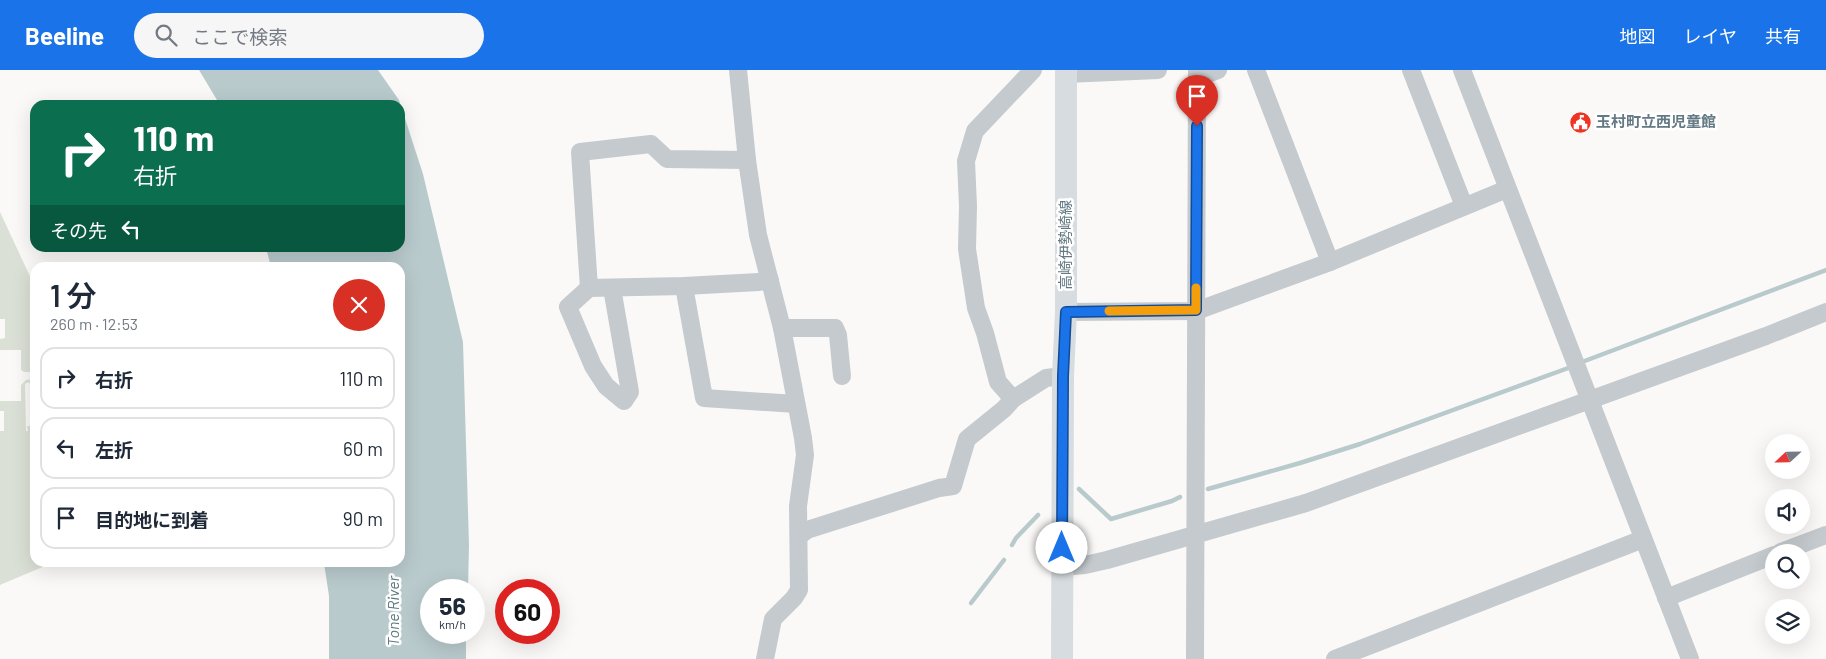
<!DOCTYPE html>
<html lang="ja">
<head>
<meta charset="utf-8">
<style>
	body { margin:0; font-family:Barlow,"Noto Sans JP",sans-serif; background:#f6f6f7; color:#1f2937; height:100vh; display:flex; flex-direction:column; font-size:19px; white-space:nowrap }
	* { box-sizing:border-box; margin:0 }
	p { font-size:16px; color:#747a83 }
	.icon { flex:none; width:28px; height:28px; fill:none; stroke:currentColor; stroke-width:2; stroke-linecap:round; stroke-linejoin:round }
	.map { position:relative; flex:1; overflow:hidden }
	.panel { position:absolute; left:30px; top:192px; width:375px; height:305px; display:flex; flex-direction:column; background:#fff; border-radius:15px; box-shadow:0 5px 20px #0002 }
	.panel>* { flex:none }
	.guide { position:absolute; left:30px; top:30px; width:375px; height:152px; border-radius:15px; box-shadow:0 5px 20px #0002; background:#0b6e4f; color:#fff; overflow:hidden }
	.needle { width:32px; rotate:248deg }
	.tools { position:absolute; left:1765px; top:364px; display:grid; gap:10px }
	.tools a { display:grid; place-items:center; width:45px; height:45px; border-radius:50%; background:#fff; box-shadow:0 5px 20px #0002; font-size:25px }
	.speed { position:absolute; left:420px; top:509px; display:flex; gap:10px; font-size:25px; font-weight:700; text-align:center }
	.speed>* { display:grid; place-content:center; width:65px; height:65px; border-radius:50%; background:#fff; box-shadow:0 5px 20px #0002; line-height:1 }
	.speed small { font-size:12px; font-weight:400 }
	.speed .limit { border:8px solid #d22; background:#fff; color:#111 }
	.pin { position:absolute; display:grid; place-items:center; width:42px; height:42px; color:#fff; margin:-51px -21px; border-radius:50% 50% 50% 0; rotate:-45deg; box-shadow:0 0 5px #0007 }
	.pin .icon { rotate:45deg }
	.me { position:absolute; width:55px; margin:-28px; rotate:0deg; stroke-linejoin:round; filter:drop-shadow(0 0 4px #0008) }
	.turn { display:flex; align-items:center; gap:18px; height:105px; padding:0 20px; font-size:22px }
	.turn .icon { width:65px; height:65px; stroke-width:2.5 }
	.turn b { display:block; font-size:35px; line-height:42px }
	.then { display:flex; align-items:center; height:48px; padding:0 20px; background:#0003; gap:10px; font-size:19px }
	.round { display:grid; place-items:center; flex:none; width:52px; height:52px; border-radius:26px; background:#f6f6f7 }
	.head { display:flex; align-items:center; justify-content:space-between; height:85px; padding:0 20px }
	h1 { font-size:30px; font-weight:600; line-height:38px }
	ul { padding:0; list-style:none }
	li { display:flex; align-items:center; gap:15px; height:62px; margin:0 10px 8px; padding:0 10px; border:2px solid #e0e1e3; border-radius:15px }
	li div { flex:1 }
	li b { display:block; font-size:19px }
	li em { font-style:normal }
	header { display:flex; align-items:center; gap:30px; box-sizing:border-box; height:70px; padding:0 25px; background:#1a73e8; color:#fff }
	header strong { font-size:24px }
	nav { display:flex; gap:28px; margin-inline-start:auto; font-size:18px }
	.search { width:350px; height:45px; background:#f6f6f7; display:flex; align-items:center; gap:12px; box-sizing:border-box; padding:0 18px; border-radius:28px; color:#747a83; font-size:19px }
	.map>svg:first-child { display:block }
</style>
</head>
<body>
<header>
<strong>Beeline</strong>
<div class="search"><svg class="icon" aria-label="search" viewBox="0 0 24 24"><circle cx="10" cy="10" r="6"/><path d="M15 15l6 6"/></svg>ここで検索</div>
<nav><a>地図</a><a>レイヤ</a><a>共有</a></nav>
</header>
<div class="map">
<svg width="1826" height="589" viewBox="0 0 1826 589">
	<rect width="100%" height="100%" fill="#faf9f7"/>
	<!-- green -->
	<g fill="#dbe0d6" fill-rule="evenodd">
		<path d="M0 142 35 217V302H24L21 300V280H0V269L5 268V249H0Z"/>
		<path d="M35 309V492L52 493 0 515V361H4V341H0V331H21V315L26 310ZM28 312 32 315 33 356H27L28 361H26L25 314Z"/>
	</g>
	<!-- water -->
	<path fill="#b9cacc" d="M199 0H378L399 30 423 104 463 272 469 475 468 520H431V562L466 563V589H329V526L324 493 400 492V198L271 197 266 178H400V35H220Z"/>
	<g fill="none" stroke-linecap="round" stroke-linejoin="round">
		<!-- stream -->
		<g stroke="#b9cacc" stroke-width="4.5">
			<path d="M1582 292 1826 200"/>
			<path d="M1079 419 1111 449 1172 431 1180 427"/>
			<path d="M1208 419 1300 393 1360 374 1571 297"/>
			<path d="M1012 475 1016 468 1038 445"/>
			<path d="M971 533 1004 490"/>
		</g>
		<!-- minor -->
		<g stroke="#c4cacd" stroke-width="18">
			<path d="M738 0 747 90 758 165 782 258 803 368 805 385 798 436 799 520 794 528 773 549 765 589"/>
			<path d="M1198 0 1207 4 1218 0"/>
			<path d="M1256 0 1330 192"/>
			<path d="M1411 0 1464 136"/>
			<path d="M1462 0 1690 589"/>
			<path d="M1066 4 1158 0"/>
			<path d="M747 90 667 89 651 74 580 82 589 218 684 216 759 212 770 210"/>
			<path d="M684 216 704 328 796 334"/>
			<path d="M589 218 568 237 593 296 606 316 624 331 630 322 612 218"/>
			<path d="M1066 242 1196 241 1330 192 1507 119"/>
			<path d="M782 258H835L838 265 842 306"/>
			<path d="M1013 329 998 312 985 263 976 238 967 179 968 136 966 91 975 61 1033 0"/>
			<path d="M799 466 807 460 939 418 953 416 967 369 1004 339 1013 329 1046 308 1063 306"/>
			<path d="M1781 482 1826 465"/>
			<path d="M1062 497 1085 495 1107 490 1306 433 1766 266 1826 242"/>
			<path d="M1666 528 1774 485"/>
			<path d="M1195 589 1197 0"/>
			<path d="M1335 589 1643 469"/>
		</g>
		<!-- major -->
		<path stroke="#d6dcdf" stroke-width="22" d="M1062 589 1063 306 1066 242V0"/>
	</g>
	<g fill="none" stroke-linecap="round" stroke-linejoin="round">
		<defs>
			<path id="route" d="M1062 478 1063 306 1066 242 1196 240 1197 56"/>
		</defs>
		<!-- route casing -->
		<use href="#route" stroke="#114b97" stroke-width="12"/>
		<!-- route -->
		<use href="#route" stroke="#1a73e8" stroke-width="9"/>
		<!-- slow -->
		<path stroke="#f59e0b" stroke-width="9" d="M1109 241 1196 240V218"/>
	</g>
	<!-- icons -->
	<defs>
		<symbol id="civic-disc" viewBox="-11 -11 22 22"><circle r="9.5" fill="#ee3423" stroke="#fff"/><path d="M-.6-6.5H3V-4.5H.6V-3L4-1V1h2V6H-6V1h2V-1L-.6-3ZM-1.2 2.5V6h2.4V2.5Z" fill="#fff"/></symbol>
	</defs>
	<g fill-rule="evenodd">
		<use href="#civic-disc" x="1568" y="40" width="25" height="25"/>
	</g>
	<g text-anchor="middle" stroke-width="5" stroke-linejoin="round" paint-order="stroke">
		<!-- poi labels -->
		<g font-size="15" font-weight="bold" fill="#637a84" stroke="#fff" text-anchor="start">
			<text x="1596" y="57">玉村町立西児童館</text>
		</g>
		<!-- street labels -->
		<g font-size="15" fill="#637a84" stroke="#fff">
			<text transform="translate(1066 175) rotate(-90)" y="5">高崎伊勢崎線</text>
		</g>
		<!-- water labels -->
		<g font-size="16" font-style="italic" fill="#5e7a7e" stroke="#fff">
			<text transform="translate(393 541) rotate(-90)" y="6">Tone River</text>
		</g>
	</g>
</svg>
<div class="tools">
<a><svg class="needle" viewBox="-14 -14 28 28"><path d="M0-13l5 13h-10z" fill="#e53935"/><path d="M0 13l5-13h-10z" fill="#747a83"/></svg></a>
<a><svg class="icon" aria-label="sound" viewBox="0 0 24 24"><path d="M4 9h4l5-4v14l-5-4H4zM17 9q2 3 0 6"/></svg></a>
<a><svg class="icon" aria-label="search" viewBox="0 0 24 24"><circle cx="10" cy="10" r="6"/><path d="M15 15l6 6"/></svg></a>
<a><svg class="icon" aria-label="layers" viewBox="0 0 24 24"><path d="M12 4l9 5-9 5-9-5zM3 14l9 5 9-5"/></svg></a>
</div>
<div class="speed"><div>56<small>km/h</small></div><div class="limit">60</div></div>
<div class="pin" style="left:1197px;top:56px;background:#d93025"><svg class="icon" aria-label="arrive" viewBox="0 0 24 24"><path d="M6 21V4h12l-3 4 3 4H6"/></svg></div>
<svg class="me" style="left:1062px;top:478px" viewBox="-20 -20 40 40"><circle r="19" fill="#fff"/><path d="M0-13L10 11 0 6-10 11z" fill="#1a73e8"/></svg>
<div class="guide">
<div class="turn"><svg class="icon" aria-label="right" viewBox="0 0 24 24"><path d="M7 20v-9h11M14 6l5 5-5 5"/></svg><div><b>110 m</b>右折</div></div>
<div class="then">その先<svg class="icon" aria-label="left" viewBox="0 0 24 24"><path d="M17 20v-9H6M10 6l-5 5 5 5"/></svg></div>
</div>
<section class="panel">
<div class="head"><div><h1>1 分</h1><p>260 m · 12:53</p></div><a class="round" style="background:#d93025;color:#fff"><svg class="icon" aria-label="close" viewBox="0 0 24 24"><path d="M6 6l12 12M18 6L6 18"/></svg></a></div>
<ul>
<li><svg class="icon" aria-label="right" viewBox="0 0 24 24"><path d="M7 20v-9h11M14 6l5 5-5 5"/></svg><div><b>右折</b></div><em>110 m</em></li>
<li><svg class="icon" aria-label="left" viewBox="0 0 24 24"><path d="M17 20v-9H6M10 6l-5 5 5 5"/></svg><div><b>左折</b></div><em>60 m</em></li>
<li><svg class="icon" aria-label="arrive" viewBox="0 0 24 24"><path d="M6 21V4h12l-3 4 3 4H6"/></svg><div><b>目的地に到着</b></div><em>90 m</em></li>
</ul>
</section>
</div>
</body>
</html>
